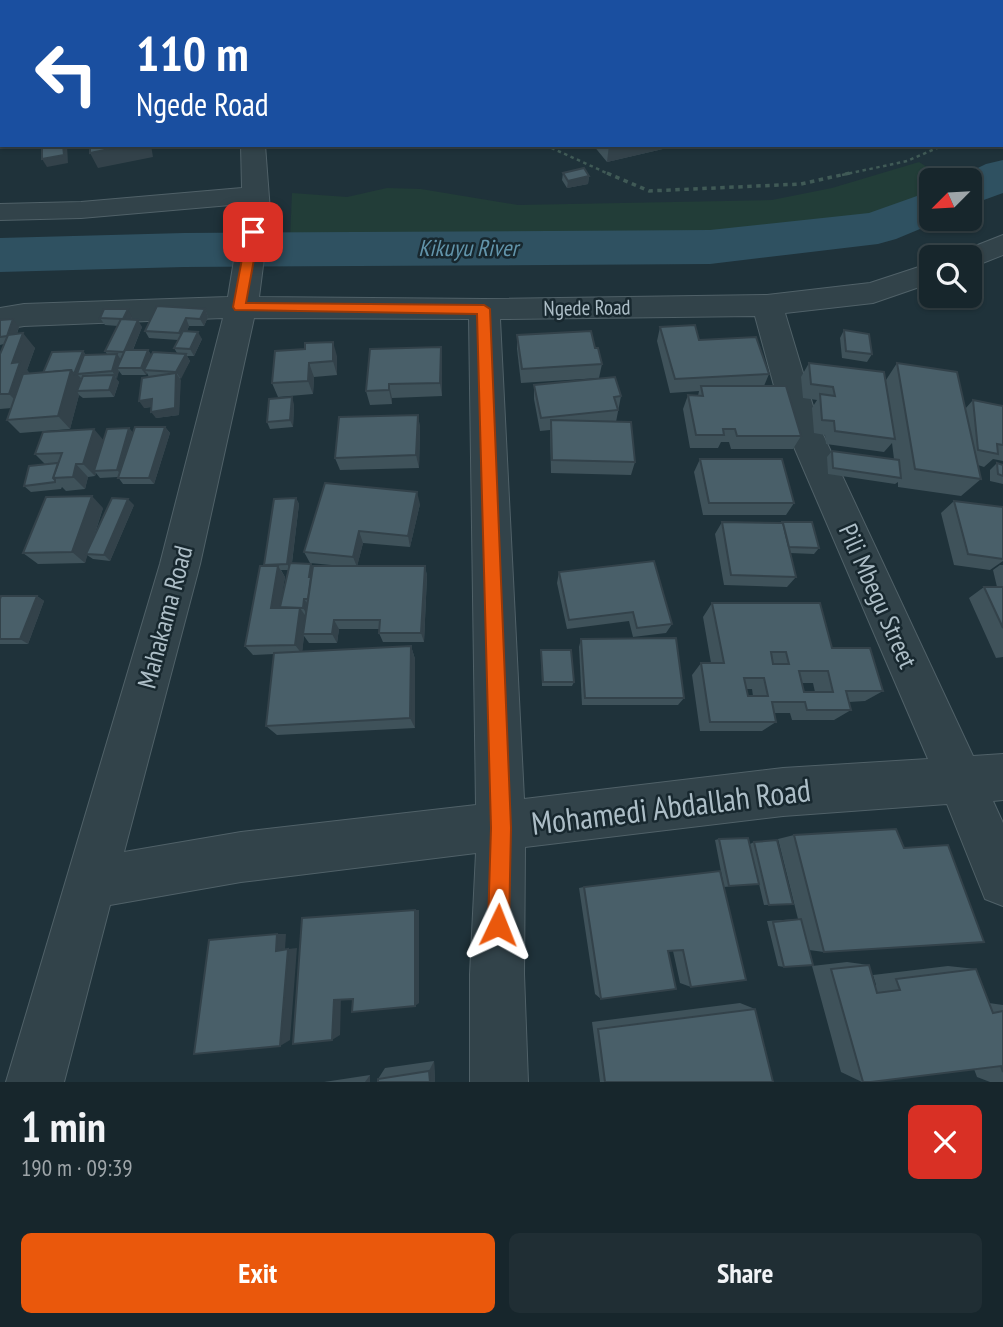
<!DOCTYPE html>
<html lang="en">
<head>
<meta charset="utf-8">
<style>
	body { margin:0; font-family:"PT Sans Narrow",sans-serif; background:#202e34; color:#f1f3f6; height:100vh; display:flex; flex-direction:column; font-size:26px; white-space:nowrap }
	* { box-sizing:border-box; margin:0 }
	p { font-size:23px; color:#9ea5a9 }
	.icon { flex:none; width:38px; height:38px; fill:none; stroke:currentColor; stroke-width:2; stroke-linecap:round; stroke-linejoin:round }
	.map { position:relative; height:1082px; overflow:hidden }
	.sheet { display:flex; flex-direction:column; background:#17262c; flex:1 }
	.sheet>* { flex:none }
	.banner { position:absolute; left:0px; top:0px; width:1004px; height:147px; box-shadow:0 2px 5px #0004,0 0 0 2px #364348; background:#1a4fa0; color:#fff; overflow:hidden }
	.needle { width:46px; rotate:246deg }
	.controls { position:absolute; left:919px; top:168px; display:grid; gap:14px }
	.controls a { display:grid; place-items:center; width:63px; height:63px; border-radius:10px; background:#17262c; box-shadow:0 2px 5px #0004,0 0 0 2px #364348; font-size:35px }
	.pin { position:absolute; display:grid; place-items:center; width:60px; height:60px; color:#fff; margin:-30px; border-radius:14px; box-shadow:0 4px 10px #0006 }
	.me { position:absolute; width:77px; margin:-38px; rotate:2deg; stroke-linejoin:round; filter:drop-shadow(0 0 5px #0008) }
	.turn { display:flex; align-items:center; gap:24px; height:147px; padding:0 21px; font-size:32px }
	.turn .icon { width:91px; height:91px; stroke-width:2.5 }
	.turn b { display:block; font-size:49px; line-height:60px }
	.round { display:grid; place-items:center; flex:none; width:74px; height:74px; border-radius:10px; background:#202e34 }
	.head { display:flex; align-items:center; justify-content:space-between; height:119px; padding:0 21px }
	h1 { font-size:42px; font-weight:800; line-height:52px }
	.button { display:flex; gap:14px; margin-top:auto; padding:14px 21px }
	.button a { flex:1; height:80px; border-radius:10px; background:#ea580c; color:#fff; font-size:28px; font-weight:800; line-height:80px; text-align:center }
	.button a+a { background:#202e34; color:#f1f3f6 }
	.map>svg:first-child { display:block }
</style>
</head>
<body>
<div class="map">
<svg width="1003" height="1082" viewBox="0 0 1003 1082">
	<rect width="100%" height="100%" fill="#1f323a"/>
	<!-- green -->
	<path fill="#223d38" d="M919 162 948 180H931V198L852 225 655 242 290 238 292 193 347 197 387 188 421 189 518 205 772 200 832 188Z"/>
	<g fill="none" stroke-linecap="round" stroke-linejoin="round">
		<!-- river -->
		<g fill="#2f5161" fill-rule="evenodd">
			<path d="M1003 160V193L970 205V180H953L986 164Z"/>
			<path d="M931 191V219H944L896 239 878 244 710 264 184 267 0 272V238L184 233 710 230 869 213Z"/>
		</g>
		<defs>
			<g id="minor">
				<path d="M206 0H278L206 2Z"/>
				<path d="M241 145H265L270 211 259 297 484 299 767 295 870 283 931 263V283L873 303 785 313 819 426 973 756 1003 754V800L993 801 1003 823V906L985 899 947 804 783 816 525 847 524 974 528 1082H470V974L476 853 241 882 110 905 64 1082H6L160 564 223 318 24 326 0 330V308L24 304 228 297 242 211V204L81 218 0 220V204L81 202 242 188ZM755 316 785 426 928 759 783 768 524 799 500 319ZM254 318 469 319 476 805 241 832 124 852 200 564Z"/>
				<path d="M1003 235V255L970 268V257H957L960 252Z"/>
			</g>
		</defs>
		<!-- minor casing -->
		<use href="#minor" stroke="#506168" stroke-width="2"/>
		<!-- path-far1 -->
		<g stroke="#405a56" stroke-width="2.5" stroke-dasharray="3.5 3.5" stroke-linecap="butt">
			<path d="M302 0 304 2"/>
			<path d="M545 145 611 175"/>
			<path d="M842 175 907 161 944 145"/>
		</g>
		<!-- path -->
		<path stroke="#405a56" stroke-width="3.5" stroke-dasharray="4.5 4.5" stroke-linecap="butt" d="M607 173 649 191 801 184 850 173"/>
		<!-- minor -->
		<use href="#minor" fill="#32434a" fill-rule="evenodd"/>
	</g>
	<!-- wall -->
	<g fill="#3f525a" fill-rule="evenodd">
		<path d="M593 145H680L607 162Z"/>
		<path d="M563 173 589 176 588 184 567 188 562 180Z"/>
		<path d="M205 309 208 317 204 326H189L187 331 202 339 194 356H187L190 361 180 379 179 415 156 418 151 407 144 408 149 377 147 373 146 375H122L119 371 116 379 119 382 114 397 83 398 79 395 70 429 20 433 7 420 12 408 0 409V354L4 344 0 345V320L19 327 17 334 35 348 27 370 30 374 43 373 83 351 86 355 107 354 105 351 118 326 105 325 100 318 132 317 131 320 142 327 133 350H148L151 355 177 353 174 348 178 340 149 338 145 331Z"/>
		<path d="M660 327 699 340 769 374 764 386 801 436 793 449H731L729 442H721L718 448H690L683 409 688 395 698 396 699 391 670 393 657 341Z"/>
		<path d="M844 330 872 354 867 362 842 358 840 338Z"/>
		<path d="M517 335 595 348 602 364 599 378 521 383 517 349Z"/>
		<path d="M441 347 442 361V396L392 398V404L370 405 366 391Z"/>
		<path d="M275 351 337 356V375L314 377 313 394 278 397 272 383Z"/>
		<path d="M809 363 886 380 897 363 965 409 973 400 1003 406V461L993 459 984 467 978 465 981 479 961 496 898 487V482L895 484 828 474 827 457 832 451 894 459 892 443 884 452 826 444 825 435 814 433 812 408 817 400 803 398 801 377Z"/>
		<path d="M534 385 621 396 616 422 635 462 631 475 551 473 550 430 540 431 534 399Z"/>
		<path d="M294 404 293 427 270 429 267 422Z"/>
		<path d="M418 415 420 428 419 468 340 470 335 458Z"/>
		<path d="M165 427 170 433 154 484H123L118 477 100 478 96 473 95 476 88 477 85 489 66 491 62 487 61 489 31 492 24 486 45 464 35 454 104 440 129 428 133 433Z"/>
		<path d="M700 459 794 503 786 515H703L694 472Z"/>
		<path d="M997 463 1003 465V484L990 481V470Z"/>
		<path d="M296 498 299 504 292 563 313 567 342 566 310 563 304 552 420 504 410 547 363 543 357 566H425L427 576 424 642H383L379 633V629H339L337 643H309L304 636 302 652 411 646 415 659V728L277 735 266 726 274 654 253 655 245 646 265 566ZM281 570H288L280 605 285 577Z"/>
		<path d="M954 501 1003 507V561L990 570 954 565 941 513Z"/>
		<path d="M134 505 110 561 93 559 87 555 85 563 38 564 23 553 103 508 93 540Z"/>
		<path d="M722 522 781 523 782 522 819 548 814 554 790 553 796 577 787 587 724 585 715 534Z"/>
		<path d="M1000 565H1003V657L996 658 969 598 984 587H997L993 570Z"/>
		<path d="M559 572 672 624 666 633 633 637 629 621 567 629 557 583Z"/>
		<path d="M37 596 44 601 28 644H0V599Z"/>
		<path d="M712 603 832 648 883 691 865 701 849 702 851 710 834 720H792L790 713H774L776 722 762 731H700L692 675 701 663H711L703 617ZM802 683H813L815 692H804ZM746 689H752L753 696H748Z"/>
		<path d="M581 639 684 698 678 705H582L579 647Z"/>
		<path d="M541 650 574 682 572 686H542Z"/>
		<path d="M794 835 824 952 809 950 784 967 778 966 767 921 798 919 778 839Z"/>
		<path d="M719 839 750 844 754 842 793 904 764 905 759 884 724 887 691 987 680 983 673 951H668L601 999 595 994 579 888 584 887H724L715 840Z"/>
		<path d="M847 962 869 965 875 986 876 985 873 975 948 966 976 969 989 1003 1003 1005V1082H990L977 1077 974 1069 871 1082H862L841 1072 812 966Z"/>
		<path d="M740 1003 755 1009 773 1082H600L592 1022Z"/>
		<path d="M434 1061 435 1082 378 1079 385 1068Z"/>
		<path d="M370 1075V1082H324Z"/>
	</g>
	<!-- shaded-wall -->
	<g fill="#33424a">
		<path d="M0 0H6V2H2V18L0 15Z"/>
		<path d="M129 0H142L143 2H130Z"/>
		<rect x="0" y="25" width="2" height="16"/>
		<path d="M0 70H2V91L0 88Z"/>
		<path d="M63 145H67L68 163 47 167 42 159Z"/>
		<path d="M129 145H151L153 157 98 168 90 153Z"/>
		<path d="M609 145H680L607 162Z"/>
		<path d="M589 176 588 184 567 188 568 181Z"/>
		<path d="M128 309 132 317 128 326 123 319Z"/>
		<path d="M205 309 208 317 204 326 200 319Z"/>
		<path d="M186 318 189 326 183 341 179 333Z"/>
		<path d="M13 319 19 327 13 344 7 336Z"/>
		<path d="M138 320 142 327 129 359 124 352Z"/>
		<path d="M198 332 202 339 194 356 190 349Z"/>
		<path d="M23 333 35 348 27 370 32 376 22 407 9 394 12 363Z"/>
		<path d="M333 342 337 356V375L333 361Z"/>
		<path d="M441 347 442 361V396L440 383Z"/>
		<path d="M148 350 153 357 144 370 147 373 146 375 141 368Z"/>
		<path d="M83 351 88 358 77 374 81 378 80 381 82 384 77 391 79 395 70 429 58 416 71 370Z"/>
		<path d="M117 354 122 361 117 368 119 371 117 379 112 371Z"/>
		<path d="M186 354 190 361 181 379 176 372Z"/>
		<path d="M309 363 314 377 313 394 308 381Z"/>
		<path d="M176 373 181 380 179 415 156 418 151 412Z"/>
		<path d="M114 375 119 382 114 397 109 390Z"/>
		<path d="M389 384 392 398V404L389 390Z"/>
		<path d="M292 397 294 404 293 427 290 420Z"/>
		<path d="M152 399 157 406 144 408 139 401Z"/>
		<path d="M418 415 420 428 419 468 416 455Z"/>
		<path d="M165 427 170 433 154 484 149 478Z"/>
		<path d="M129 428 135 435 123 477 117 470Z"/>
		<path d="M94 429 105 442 94 471 96 473 95 476 83 464Z"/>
		<path d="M76 464 88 477 85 489 73 477Z"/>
		<path d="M417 492 420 504 410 547 408 536Z"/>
		<path d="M92 496 103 508 85 563 72 552Z"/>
		<path d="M296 498 299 504 291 570 287 564Z"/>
		<path d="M128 499 134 505 110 561 104 555Z"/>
		<path d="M359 531 363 543 357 567 353 557Z"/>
		<path d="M311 564 314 569 312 583 309 577Z"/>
		<path d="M278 566 285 577 278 618 271 608Z"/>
		<path d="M425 566 427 576 424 642 421 633Z"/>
		<path d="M37 596 44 601 28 644 20 639Z"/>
		<path d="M304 599 308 604 306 613 303 608Z"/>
		<path d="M300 608 307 618 303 634 304 636 302 654 295 645Z"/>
		<path d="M334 620 339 629 337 643 332 634Z"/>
		<path d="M411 646 415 659V728L410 718Z"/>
		<path d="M415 910H419V1003L415 1006Z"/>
		<path d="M277 934H286L285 949 276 951Z"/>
		<path d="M297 948 290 1040 280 1046 288 949Z"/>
		<path d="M341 997 340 1035 332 1040 334 1000Z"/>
		<path d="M434 1061 435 1082H430L429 1071Z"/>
		<path d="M370 1075V1082H365Z"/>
	</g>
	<!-- building -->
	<g fill="#495f69" stroke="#33424a" stroke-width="2" fill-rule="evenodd">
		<rect x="72" y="0" width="30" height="2"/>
		<path d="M106 0H121L110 2H106Z"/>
		<path d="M497 0H895L897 2H499Z"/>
		<rect x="0" y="13" width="2" height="12"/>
		<path d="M2 45V70H0V46Z"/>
		<path d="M42 145H63L64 155 42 159Z"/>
		<path d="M90 145H129L90 153Z"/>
		<path d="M584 168 589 176 568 181 563 173Z"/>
		<path d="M157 306 205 309 200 319 186 318 179 333 145 331Z"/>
		<path d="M104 309H128L123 319 100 318Z"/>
		<path d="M13 319 7 336 0 337V320Z"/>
		<path d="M121 319 138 320 124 352 105 351Z"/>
		<path d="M695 325 699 340 756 337 769 374 675 379 660 327Z"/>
		<path d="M844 330 869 334 872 354 846 351Z"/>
		<path d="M183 331 198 332 190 349 174 348Z"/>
		<path d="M591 331 595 348H598L602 364 522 369 517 335Z"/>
		<path d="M23 333 12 363 20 362 9 394H0V354L8 335Z"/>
		<path d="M333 342V361L309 363 308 381 272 383 275 351 305 349V343Z"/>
		<path d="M441 347 440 383 389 384V390L366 391 370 349Z"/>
		<path d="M125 350H148L141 368H117Z"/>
		<path d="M83 351 74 374 71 370 43 373 52 352Z"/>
		<path d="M153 352 186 354 176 372 144 370Z"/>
		<path d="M117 354 112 371 77 374 84 355Z"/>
		<path d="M809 363 884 372 895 439 835 431 834 421 822 420 820 394 835 396 833 387 811 384Z"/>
		<path d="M897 363 957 372 981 479 915 469Z"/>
		<path d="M71 370 58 416 7 420 23 374Z"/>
		<path d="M176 373 175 408 151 412 152 399 139 401 142 378Z"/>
		<path d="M114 375 109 390 77 391 83 376Z"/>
		<path d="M615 377 621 396 614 397 618 410 541 418 534 385Z"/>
		<path d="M701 386H786L801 436H737L735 429H723L724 435H696L688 395 703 396Z"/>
		<path d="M292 397 290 420 267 422 269 399Z"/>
		<path d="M973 400 1003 406V445L997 444 998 454 978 450Z"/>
		<path d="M418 415 416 455 335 458 339 417Z"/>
		<path d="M551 420 631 422 635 462 552 460Z"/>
		<path d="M135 427H165L149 478H118Z"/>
		<path d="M129 428 117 470 94 471 107 429Z"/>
		<path d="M94 429 83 464H76L73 477 53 478 62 453 35 454 43 432Z"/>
		<path d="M832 451 899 460 901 478 833 468Z"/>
		<path d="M700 459H782L794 503H709Z"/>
		<path d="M58 463 53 478 55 480V482L24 486 29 466Z"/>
		<path d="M997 463 1003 465V476L998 474Z"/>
		<path d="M325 483 417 492 408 536 359 531 353 557 304 552Z"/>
		<path d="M92 496 72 552 23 553 46 497Z"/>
		<path d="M112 498 128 499 104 555 86 554Z"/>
		<path d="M296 498 287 564 264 565 274 499Z"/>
		<path d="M954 501 1003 507V559L968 554Z"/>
		<path d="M722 522 783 523 796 577 731 575Z"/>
		<path d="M782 522H812L819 548 789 547 783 523H782Z"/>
		<path d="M654 561 672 624 637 628 633 612 569 620 559 572Z"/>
		<path d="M290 563 311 564 309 577H311L308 599H304L303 608 280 607Z"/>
		<path d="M260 566H278L271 608H300L295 645 245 646Z"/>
		<path d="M313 566H425L421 633H379L380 620H334L332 634H303Z"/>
		<path d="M984 587H1003V628Z"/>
		<path d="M1 596H37L20 639H0V599Z"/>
		<path d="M712 603H820L832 648H870L883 691H846L851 710H807L805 702H772L776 722H710L701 663H724ZM771 652H786L789 664H773ZM799 671H828L833 692H804ZM744 678H764L768 696H748Z"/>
		<path d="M676 638 684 698H585L581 639Z"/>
		<path d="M411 646 410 718 266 726 274 653Z"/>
		<path d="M541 650H571L574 682H543Z"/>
		<path d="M896 829 904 848 948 845 984 942 824 952 794 835Z"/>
		<path d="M748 838 759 884 729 886 719 839Z"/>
		<path d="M777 840 793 904 769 905 754 842Z"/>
		<path d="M720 871 746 980 691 987 683 950 668 951 676 989 601 999 584 887Z"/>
		<path d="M415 910V1006L352 1012 353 999 334 1000 332 1040 293 1044 302 918Z"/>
		<path d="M801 919 813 965 784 967 773 922Z"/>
		<path d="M277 934 276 951 288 949 280 1046 194 1054 209 940Z"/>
		<path d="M869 965 877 993 900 990 896 979 976 969 993 1013 1003 1011V1072L1001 1066 871 1082H863L831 969Z"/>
		<path d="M755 1009 773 1082H605L598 1029Z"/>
		<path d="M429 1071 430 1082H378V1079Z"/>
	</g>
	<!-- route -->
	<path fill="#ea580c" stroke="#983908" stroke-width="2" d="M253 228 259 232 246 303 484 305 490 309 511 828 509 925 506 933 498 936 491 933 488 925 491 828 477 314 235 310 233 307 247 232Z"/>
	<g text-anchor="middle" stroke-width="5" stroke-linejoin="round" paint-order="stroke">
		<!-- far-street labels -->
		<g font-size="21" fill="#adbec7" stroke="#18282f">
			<text transform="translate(587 308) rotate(-1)" y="7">Ngede Road</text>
		</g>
		<!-- far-water labels -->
		<g font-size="23" font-style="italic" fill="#6294aa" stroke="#18282f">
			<text x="468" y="256">Kikuyu River</text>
		</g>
		<!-- street labels -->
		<g font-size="26" fill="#adbec7" stroke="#18282f">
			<text transform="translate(878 596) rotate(66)" y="9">Pili Mbegu Street</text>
			<text transform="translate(165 617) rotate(-75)" y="9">Mahakama Road</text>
		</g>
		<!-- near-street labels -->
		<g font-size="32" fill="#adbec7" stroke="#18282f">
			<text transform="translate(671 807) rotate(-7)" y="11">Mohamedi Abdallah Road</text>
		</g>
	</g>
</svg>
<div class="controls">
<a><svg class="needle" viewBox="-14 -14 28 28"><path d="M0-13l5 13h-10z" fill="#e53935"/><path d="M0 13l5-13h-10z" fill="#9ea5a9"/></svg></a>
<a><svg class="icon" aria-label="search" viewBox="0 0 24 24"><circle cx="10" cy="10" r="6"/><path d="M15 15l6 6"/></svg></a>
</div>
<div class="pin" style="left:253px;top:232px;background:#d93025"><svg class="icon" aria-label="arrive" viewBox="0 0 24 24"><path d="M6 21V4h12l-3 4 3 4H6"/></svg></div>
<svg class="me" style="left:498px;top:925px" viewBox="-20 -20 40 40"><path d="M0-17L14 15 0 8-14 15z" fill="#ea580c" stroke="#fff" stroke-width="4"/></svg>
<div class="banner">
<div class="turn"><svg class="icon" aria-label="left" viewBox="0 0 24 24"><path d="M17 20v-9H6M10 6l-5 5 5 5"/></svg><div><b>110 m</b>Ngede Road</div></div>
</div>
</div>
<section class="sheet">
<div class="head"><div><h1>1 min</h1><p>190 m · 09:39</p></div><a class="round" style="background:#d93025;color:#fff"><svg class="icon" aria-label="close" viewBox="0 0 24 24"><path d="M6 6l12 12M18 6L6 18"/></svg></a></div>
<div class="button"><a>Exit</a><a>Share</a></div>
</section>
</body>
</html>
